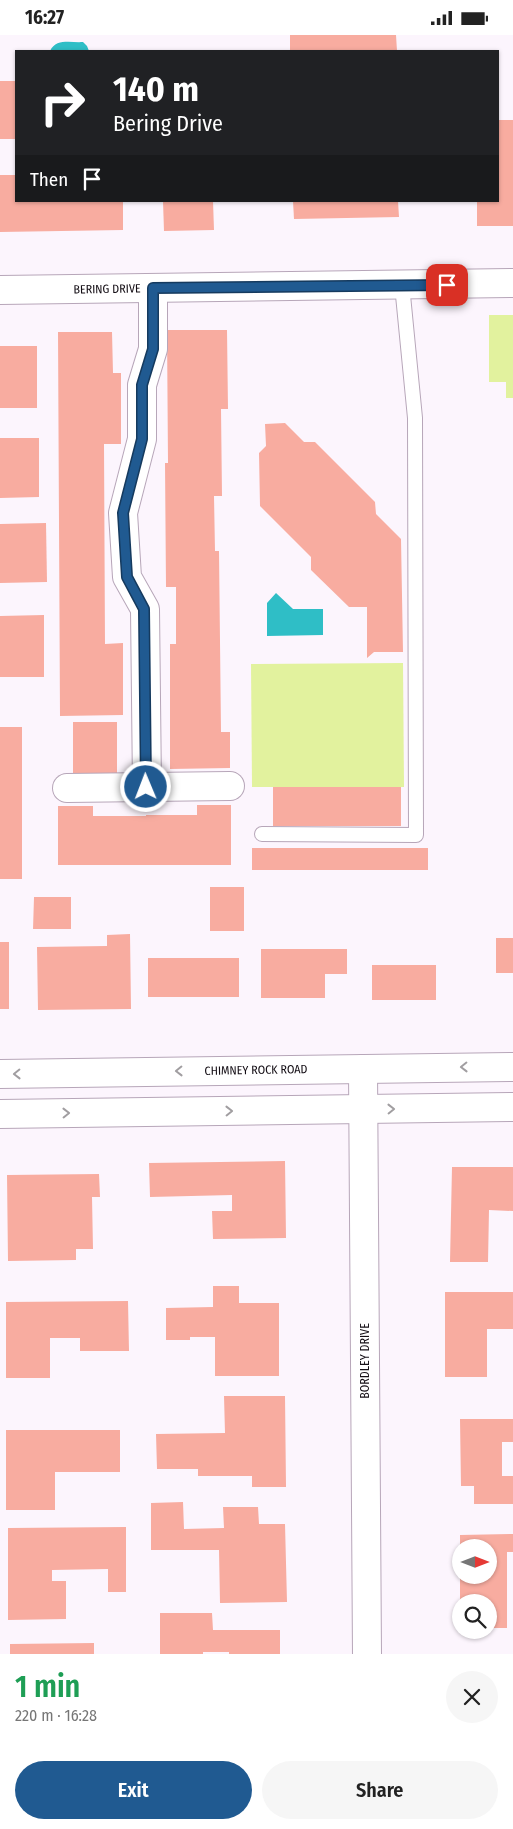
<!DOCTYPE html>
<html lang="en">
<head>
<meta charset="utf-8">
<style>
	body { margin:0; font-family:"Fira Sans Condensed",sans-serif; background:#f6f6f6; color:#222; height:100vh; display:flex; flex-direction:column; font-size:19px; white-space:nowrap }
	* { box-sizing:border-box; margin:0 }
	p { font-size:16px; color:#767676 }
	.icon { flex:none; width:28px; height:28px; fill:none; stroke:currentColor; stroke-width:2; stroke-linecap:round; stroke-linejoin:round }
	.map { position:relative; height:1619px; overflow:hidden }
	.sheet { display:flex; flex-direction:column; background:#fff; flex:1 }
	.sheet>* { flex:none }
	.hud { position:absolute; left:15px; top:15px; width:484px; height:152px; border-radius:0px; box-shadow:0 1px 4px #0004; background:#202124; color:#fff; overflow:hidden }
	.needle { width:32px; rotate:90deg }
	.tools { position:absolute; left:452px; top:1504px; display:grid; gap:10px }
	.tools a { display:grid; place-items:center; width:45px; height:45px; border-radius:50%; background:#fff; box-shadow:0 1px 4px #0004; font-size:25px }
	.pin { position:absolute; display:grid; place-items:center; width:42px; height:42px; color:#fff; margin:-21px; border-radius:10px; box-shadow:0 2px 8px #0006 }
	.me { position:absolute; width:55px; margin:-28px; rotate:359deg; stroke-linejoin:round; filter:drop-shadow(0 0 4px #0008) }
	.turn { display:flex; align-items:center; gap:18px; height:105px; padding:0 15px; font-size:22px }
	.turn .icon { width:65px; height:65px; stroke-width:2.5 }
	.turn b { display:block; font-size:35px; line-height:42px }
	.then { display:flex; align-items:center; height:48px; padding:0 15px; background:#0003; gap:10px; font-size:19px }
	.round { display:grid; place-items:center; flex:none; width:52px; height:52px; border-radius:26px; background:#f6f6f6 }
	.headline { display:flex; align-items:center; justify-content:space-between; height:85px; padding:0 15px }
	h1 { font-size:30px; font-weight:600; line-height:38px; color:#1e9e55 }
	.action { display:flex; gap:10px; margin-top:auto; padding:10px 15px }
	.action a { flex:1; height:58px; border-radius:30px; background:#205a91; color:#fff; font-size:20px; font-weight:600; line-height:58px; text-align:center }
	.action a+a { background:#f6f6f6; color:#222 }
	.status { display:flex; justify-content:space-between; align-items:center; height:35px; padding:0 25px; background:#fff; direction:ltr }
	.status svg { height:14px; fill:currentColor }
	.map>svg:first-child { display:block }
</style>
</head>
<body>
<div class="status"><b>16:27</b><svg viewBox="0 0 49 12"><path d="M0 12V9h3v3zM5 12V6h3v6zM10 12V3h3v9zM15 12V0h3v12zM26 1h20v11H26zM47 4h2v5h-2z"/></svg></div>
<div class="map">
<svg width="513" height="1619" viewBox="0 0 513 1619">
	<rect width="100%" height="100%" fill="#fcf5fd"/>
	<!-- green -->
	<g fill="#e2f29e">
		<path d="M489 280H513V363H506V347H489Z"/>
		<path d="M403 628 404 752H252L251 629Z"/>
	</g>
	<!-- water -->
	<g fill="#2fbec6">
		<path d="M83 7 87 11 89 16H50C56 3 71 8 83 7Z"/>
		<path d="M276 558 293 574H323V600L267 601V568Z"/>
	</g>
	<!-- building -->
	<g fill="#f8aca0">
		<path d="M290 0H396L397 16H290Z"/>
		<rect x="0" y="46" width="16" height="58"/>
		<path d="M498 85H513V191H477V166H498Z"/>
		<path d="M0 140H16V166H123V195L0 197Z"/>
		<path d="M163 166H213L214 195 164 196Z"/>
		<path d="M293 166H398L399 182 294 184Z"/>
		<path d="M167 295H227L228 374H221L222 461H214L215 516H219L221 697H230V733L170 734V609H176V552H166L165 428H168Z"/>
		<path d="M58 297H112L113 338H121V409H104L105 609 123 608V680L60 681Z"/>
		<rect x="0" y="311" width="37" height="62"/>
		<path d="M285 388 304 407H315L375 467 376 479 401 504 403 617H374L367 623V572H349L311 535V522L260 471 259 418 266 411 265 389Z"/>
		<path d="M0 403H39V462L0 463Z"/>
		<path d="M46 488 47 547 0 548V489Z"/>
		<path d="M44 580V642H0V581Z"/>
		<rect x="73" y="687" width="44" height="52"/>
		<rect x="0" y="692" width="22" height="152"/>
		<rect x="273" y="752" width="128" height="39"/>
		<path d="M197 770H231V830H58V771H93V781H146V780H197Z"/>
		<rect x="252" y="813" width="176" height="22"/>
		<rect x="210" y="852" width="34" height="44"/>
		<path d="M34 862H71V894H33Z"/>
		<path d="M130 899 131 974 38 975 37 912 107 911V900Z"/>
		<rect x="496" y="903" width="17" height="35"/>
		<rect x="0" y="907" width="9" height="67"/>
		<path d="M261 914H347V939H325V963H261Z"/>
		<rect x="148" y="923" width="91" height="39"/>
		<rect x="372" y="930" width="64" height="35"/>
		<path d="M285 1126 286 1203 213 1204 212 1176H232V1160L150 1162 149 1128Z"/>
		<path d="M452 1132H513V1176L489 1175 488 1227H450Z"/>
		<path d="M99 1139 100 1162H92L93 1214H76V1225L8 1226 7 1140Z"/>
		<path d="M213 1251H239V1268H279V1341H215V1302H190V1305H166V1273L213 1272Z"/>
		<path d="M445 1257H513V1294H487V1342H445Z"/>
		<path d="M128 1266 129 1316H80V1303H50V1343H6V1267Z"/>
		<path d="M224 1361H285L286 1452H252V1441H198V1434H157L156 1399 225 1398Z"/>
		<path d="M460 1384H513V1407H502V1441H513V1469H474V1451H461Z"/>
		<path d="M6 1395H120V1437H55V1475H6Z"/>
		<path d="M183 1467 184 1494 224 1493 223 1472H258L259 1489H285L287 1567 220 1568 219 1515H151V1468Z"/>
		<path d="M126 1492V1557H108V1534L52 1535V1546H66V1584L8 1585V1493Z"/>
		<path d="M513 1499V1517H507V1593H489V1568H460V1540H489V1512H460V1500Z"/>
		<path d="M160 1578H212L213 1595H280V1619H229V1617H203V1619H160Z"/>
		<path d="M94 1608V1619H10V1609Z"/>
	</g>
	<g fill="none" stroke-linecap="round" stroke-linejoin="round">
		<defs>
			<path id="lane" d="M262 799 416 800 415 383 402 250"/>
			<g id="street">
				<path d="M147 752 145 574 127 542 123 478 142 404V350L153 314V253"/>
				<path d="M67 753 230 751"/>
				<path d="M363 1034 367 1619"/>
			</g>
			<g id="secondary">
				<path d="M0 255 513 248"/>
				<path d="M0 1039 513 1032"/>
				<path d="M0 1079 513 1072"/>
			</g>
		</defs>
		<!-- lane casing -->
		<use href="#lane" stroke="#b7a6b9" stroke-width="16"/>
		<!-- street casing -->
		<use href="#street" stroke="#b7a6b9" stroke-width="30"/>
		<!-- secondary casing -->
		<use href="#secondary" stroke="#b7a6b9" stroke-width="30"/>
		<!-- lane -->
		<use href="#lane" stroke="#fff" stroke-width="14"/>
		<!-- street -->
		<use href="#street" stroke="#fff" stroke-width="28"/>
		<!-- secondary -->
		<use href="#secondary" stroke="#fff" stroke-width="28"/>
	</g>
	<!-- one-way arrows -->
	<defs><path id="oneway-chevron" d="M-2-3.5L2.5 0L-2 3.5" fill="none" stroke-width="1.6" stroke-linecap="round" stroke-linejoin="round" transform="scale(1.25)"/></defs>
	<g stroke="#a19ea1">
		<use href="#oneway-chevron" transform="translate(464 1032) rotate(179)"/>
		<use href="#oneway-chevron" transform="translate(179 1036) rotate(179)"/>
		<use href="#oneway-chevron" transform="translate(17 1039) rotate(179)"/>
		<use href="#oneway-chevron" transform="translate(391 1074) rotate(-1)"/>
		<use href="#oneway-chevron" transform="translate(229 1076) rotate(-1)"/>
		<use href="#oneway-chevron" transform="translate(66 1078) rotate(-1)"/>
	</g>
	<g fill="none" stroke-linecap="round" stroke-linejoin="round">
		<defs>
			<path id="route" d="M146 752 144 574 127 542 123 478 142 404V350L153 314V253L447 250"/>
		</defs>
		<!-- route casing -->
		<use href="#route" stroke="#153a5e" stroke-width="12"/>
		<!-- route -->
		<use href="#route" stroke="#205a91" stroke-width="9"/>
	</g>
	<g text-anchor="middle" stroke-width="4" stroke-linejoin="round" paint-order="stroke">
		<!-- street labels -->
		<g font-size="12" fill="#130d14" stroke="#fff">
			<text transform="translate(107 254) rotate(-1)" y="4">BERING DRIVE</text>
			<text transform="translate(256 1035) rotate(-1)" y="4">CHIMNEY ROCK ROAD</text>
			<text transform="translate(365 1326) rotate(-90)" y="4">BORDLEY DRIVE</text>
		</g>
	</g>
</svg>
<div class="tools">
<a><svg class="needle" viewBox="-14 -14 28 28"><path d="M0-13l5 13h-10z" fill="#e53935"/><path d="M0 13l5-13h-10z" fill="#767676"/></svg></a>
<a><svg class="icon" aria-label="search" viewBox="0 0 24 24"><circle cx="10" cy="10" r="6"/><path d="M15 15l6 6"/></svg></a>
</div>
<div class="pin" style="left:447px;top:250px;background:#d93025"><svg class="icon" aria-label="arrive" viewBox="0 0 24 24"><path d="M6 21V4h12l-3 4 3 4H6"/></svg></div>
<svg class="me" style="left:146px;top:752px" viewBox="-20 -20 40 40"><circle r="17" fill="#205a91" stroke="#fff" stroke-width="3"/><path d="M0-11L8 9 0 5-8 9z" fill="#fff"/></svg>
<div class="hud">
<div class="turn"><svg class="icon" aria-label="right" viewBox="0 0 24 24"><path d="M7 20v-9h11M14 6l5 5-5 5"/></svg><div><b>140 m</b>Bering Drive</div></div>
<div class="then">Then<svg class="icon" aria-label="arrive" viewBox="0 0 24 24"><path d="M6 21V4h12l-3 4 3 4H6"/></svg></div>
</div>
</div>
<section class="sheet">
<div class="headline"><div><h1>1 min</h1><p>220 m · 16:28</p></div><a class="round"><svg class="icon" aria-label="close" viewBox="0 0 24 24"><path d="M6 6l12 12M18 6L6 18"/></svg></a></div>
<div class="action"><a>Exit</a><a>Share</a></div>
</section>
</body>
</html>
